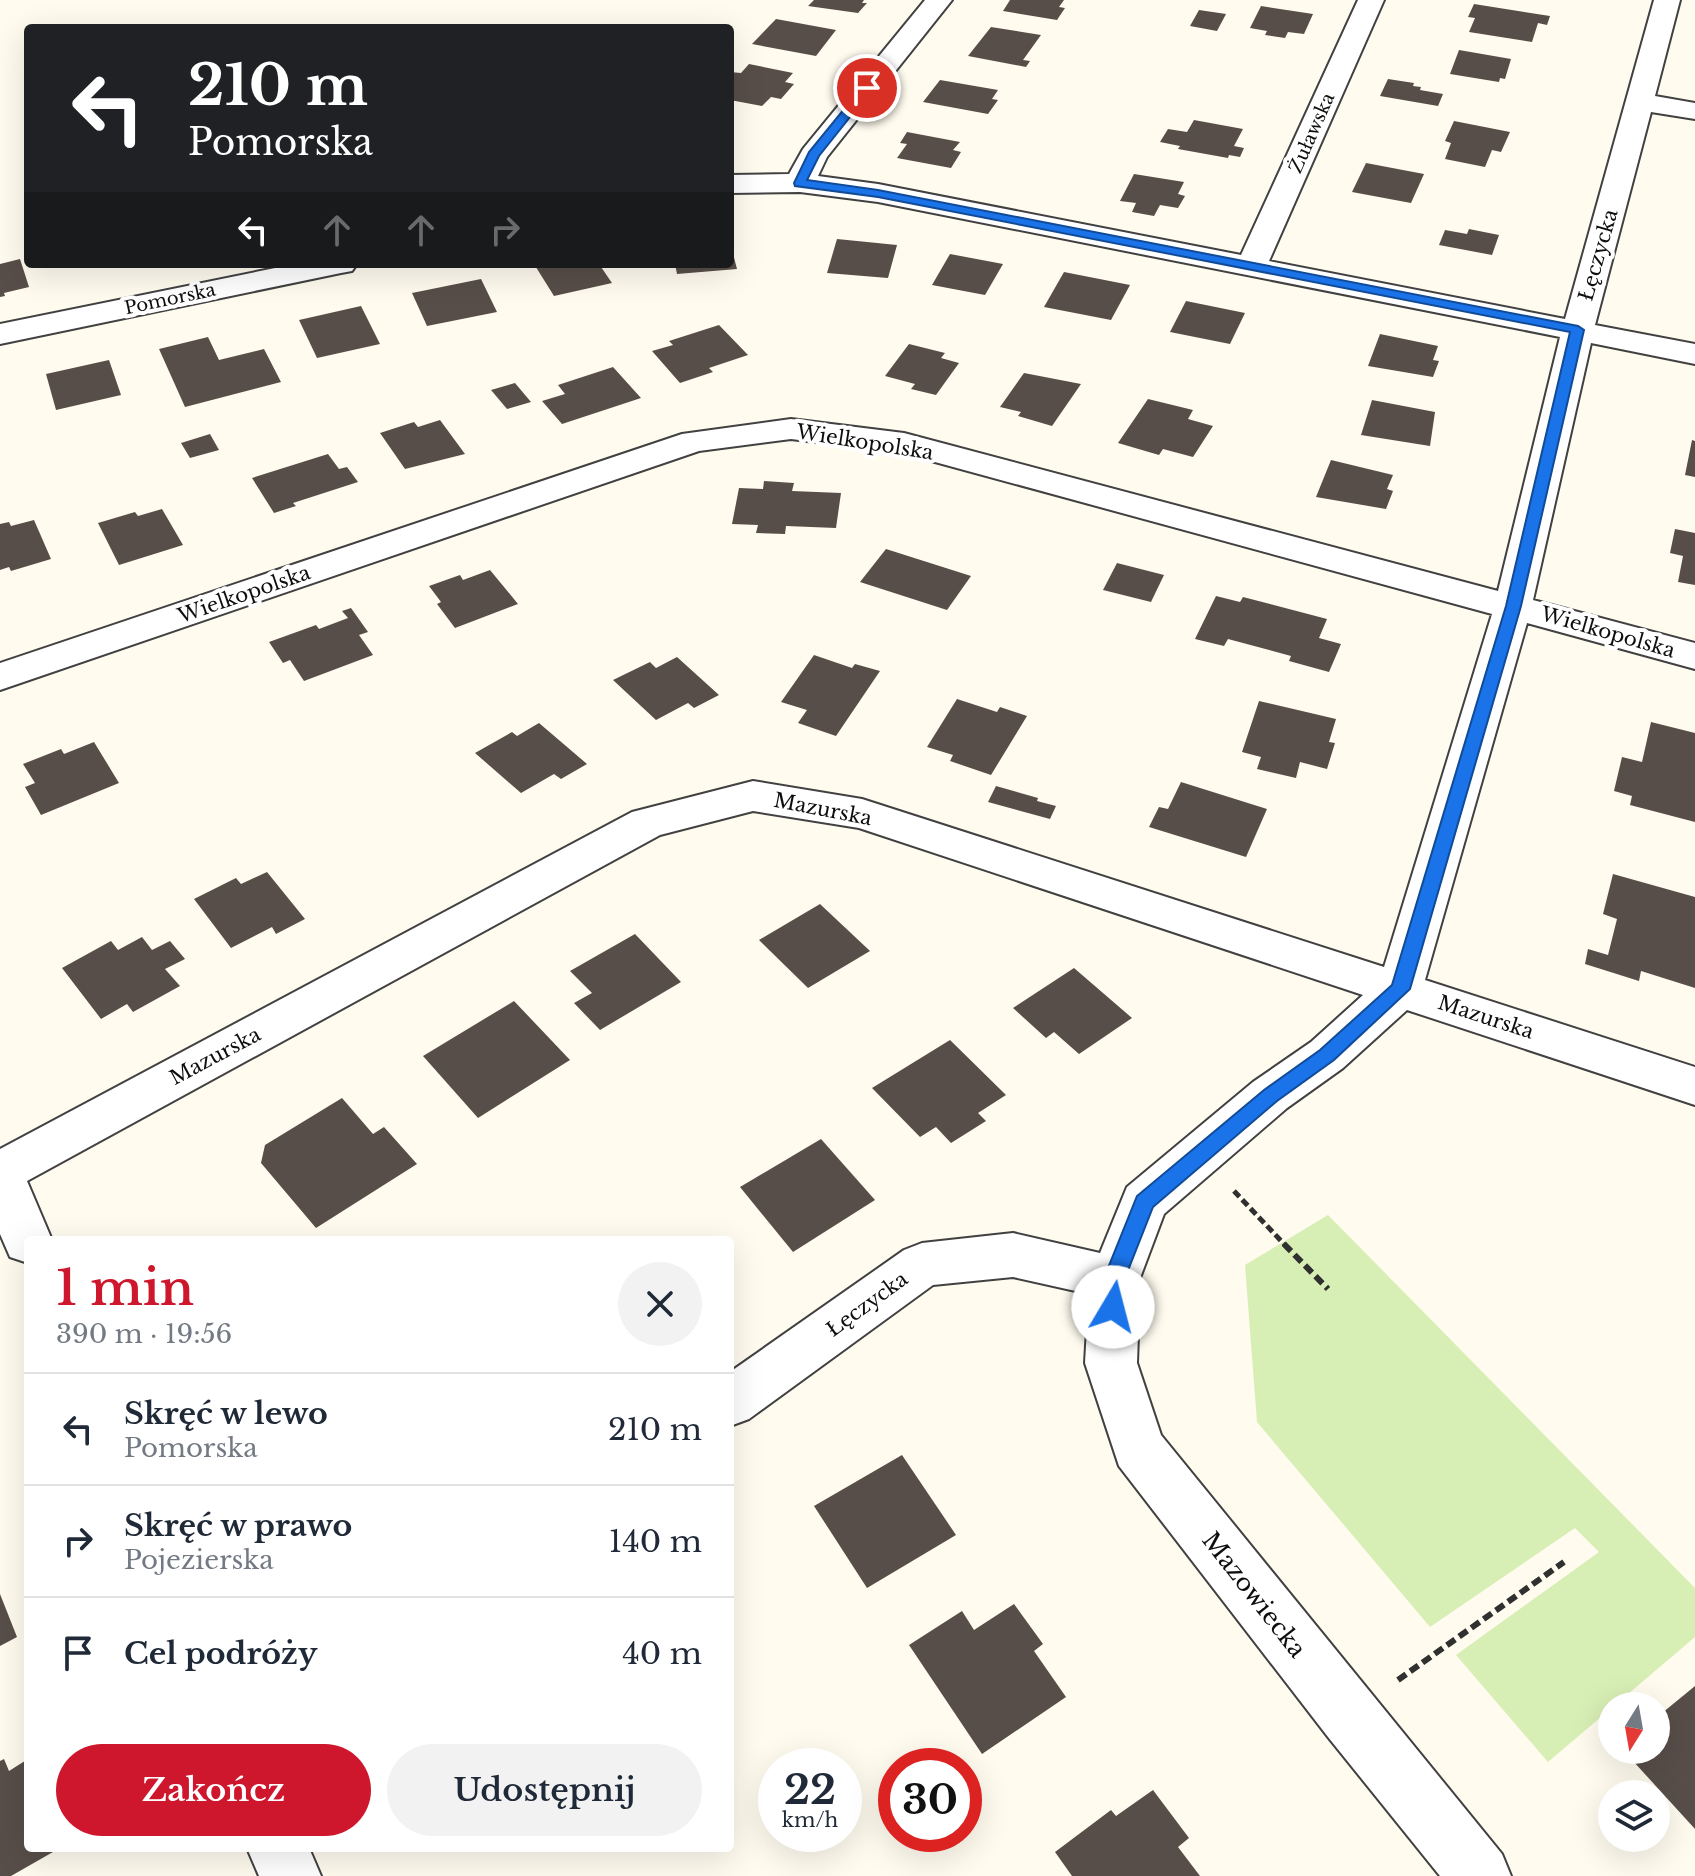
<!DOCTYPE html>
<html lang="pl">
<head>
<meta charset="utf-8">
<style>
	body { margin:0; font-family:"Libre Baskerville",serif; background:#f2f2f3; color:#1f2937; height:100vh; display:flex; flex-direction:column; font-size:30px; white-space:nowrap }
	* { box-sizing:border-box; margin:0 }
	p { font-size:26px; color:#747a83 }
	.icon { flex:none; width:44px; height:44px; fill:none; stroke:currentColor; stroke-width:2; stroke-linecap:round; stroke-linejoin:round }
	.map { position:relative; flex:1; overflow:hidden }
	.sheet { position:absolute; left:24px; top:1236px; width:710px; height:616px; display:flex; flex-direction:column; background:#fff; border-radius:8px; box-shadow:0 8px 32px #0002 }
	.sheet>* { flex:none }
	.banner { position:absolute; left:24px; top:24px; width:710px; height:244px; border-radius:8px; box-shadow:0 8px 32px #0002; background:#202124; color:#fff; overflow:hidden }
	.needle { width:52px; rotate:191deg }
	.buttons { position:absolute; left:1598px; top:1692px; display:grid; gap:16px }
	.buttons a { display:grid; place-items:center; width:72px; height:72px; border-radius:50%; background:#fff; box-shadow:0 8px 32px #0002; font-size:40px }
	.speed { position:absolute; left:758px; top:1748px; display:flex; gap:16px; font-size:40px; font-weight:700; text-align:center }
	.speed>* { display:grid; place-content:center; width:104px; height:104px; border-radius:50%; background:#fff; box-shadow:0 8px 32px #0002; line-height:1 }
	.speed small { font-size:20px; font-weight:400 }
	.speed .limit { border:12px solid #d22; background:#fff; color:#111 }
	.pin { position:absolute; display:grid; place-items:center; width:68px; height:68px; color:#fff; margin:-34px; border:4px solid #fff; border-radius:50%; box-shadow:0 2px 8px #0007 }
	.me { position:absolute; width:88px; margin:-44px; rotate:8deg; stroke-linejoin:round; filter:drop-shadow(0 0 6px #0008) }
	.turn { display:flex; align-items:center; gap:28px; height:168px; padding:0 32px; font-size:36px }
	.turn .icon { width:104px; height:104px; stroke-width:2.5 }
	.turn b { display:block; font-size:56px; line-height:68px }
	.lanes { display:flex; align-items:center; height:76px; padding:0 32px; background:#0003; justify-content:center; gap:40px; direction:ltr }
	.lanes .off { opacity:.35 }
	.round { display:grid; place-items:center; flex:none; width:84px; height:84px; border-radius:42px; background:#f2f2f3 }
	.headline { display:flex; align-items:center; justify-content:space-between; height:136px; padding:0 32px }
	h1 { font-size:48px; font-weight:600; line-height:60px; color:#ce162d }
	.cta { display:flex; gap:16px; margin-top:auto; padding:16px 32px }
	.cta a { flex:1; height:92px; border-radius:48px; background:#ce162d; color:#fff; font-size:32px; font-weight:600; line-height:92px; text-align:center }
	.cta a+a { background:#f2f2f3; color:#1f2937 }
	ul { padding:0; list-style:none }
	li { display:flex; align-items:center; gap:24px; height:112px; padding:0 32px; border-top:2px solid #e0e1e3 }
	li div { flex:1 }
	li b { display:block; font-size:30px }
	li em { font-style:normal }
	.map>svg:first-child { display:block }
</style>
</head>
<body>
<div class="map">
<svg width="1695" height="1876" viewBox="0 0 1695 1876">
	<rect width="100%" height="100%" fill="#fffbef"/>
	<!-- green -->
	<path fill="#d7eeb4" d="M1328 1215 1695 1588V1637L1548 1762 1456 1655 1599 1552 1575 1528 1430 1627 1257 1422 1245 1265Z"/>
	<!-- building -->
	<g fill="#584e49">
		<path d="M814 0H864L862 3H867L858 13 808 6Z"/>
		<path d="M1010 0H1064L1059 7 1065 8 1057 20 1003 11Z"/>
		<path d="M1474 4 1550 16 1547 25 1538 23 1532 42 1469 32 1475 18 1468 17Z"/>
		<path d="M1261 6 1313 14 1304 34 1288 32 1285 38 1265 35 1267 31 1250 28Z"/>
		<path d="M1199 10 1226 14 1217 31 1190 26Z"/>
		<path d="M776 19 836 30 816 56 752 44Z"/>
		<path d="M991 27 1041 35 1023 60 1030 61 1026 67 968 56Z"/>
		<path d="M1459 50 1511 59 1505 79 1500 78 1499 82 1450 74Z"/>
		<path d="M749 64 793 73 785 82 794 84 781 99 771 97 762 106 730 100V72L741 73Z"/>
		<path d="M1388 79 1414 83 1413 86 1421 87 1420 90 1443 94 1438 106 1380 96Z"/>
		<path d="M940 80 998 90 992 99 998 100 988 114 923 102Z"/>
		<path d="M1194 120 1243 129 1234 146 1244 148 1240 157 1229 155 1228 158 1178 149 1180 146 1160 142 1168 129 1187 132Z"/>
		<path d="M1454 121 1510 132 1501 152 1492 150 1485 167 1445 159 1451 143 1445 141Z"/>
		<path d="M907 132 960 142 953 150 961 152 951 168 897 158 907 144 900 143Z"/>
		<path d="M1366 163 1424 174 1411 203 1352 192Z"/>
		<path d="M1134 174 1184 182 1178 194 1185 196 1178 208 1160 205 1154 216 1132 212 1136 203 1120 201Z"/>
		<path d="M1469 229 1499 235 1492 255 1439 245 1445 230 1467 234Z"/>
		<path d="M837 239 897 245 888 278 827 273Z"/>
		<path d="M730 242 737 269 677 274 675 264H730Z"/>
		<path d="M950 254 1003 264 985 295 932 285Z"/>
		<path d="M20 259 29 287 4 293 5 296 0 297V264Z"/>
		<path d="M534 264H599L612 283 554 296Z"/>
		<path d="M1064 272 1130 285 1111 320 1044 307Z"/>
		<path d="M481 279 497 312 427 326 412 293Z"/>
		<path d="M1186 301 1245 313 1230 344 1170 332Z"/>
		<path d="M361 306 380 344 317 358 299 320Z"/>
		<path d="M719 325 748 355 709 368 713 372 680 383 652 351 673 345 669 341Z"/>
		<path d="M1380 334 1438 346 1433 360 1439 361 1433 377 1368 366Z"/>
		<path d="M208 337 219 360 264 349 281 382 185 407 159 349Z"/>
		<path d="M909 344 945 353 941 358 959 363 936 395 911 389 915 384 885 376Z"/>
		<path d="M109 360 121 395 56 410 46 374Z"/>
		<path d="M613 367 641 398 562 424 542 401 565 394 558 385Z"/>
		<path d="M1024 373 1081 384 1052 426 1018 416 1021 412 1000 407Z"/>
		<path d="M515 383 531 402 507 409 491 390Z"/>
		<path d="M1148 399 1193 410 1188 419 1213 426 1193 457 1163 449 1159 455 1118 443Z"/>
		<path d="M1372 400 1435 412 1430 446 1361 435Z"/>
		<path d="M440 420 465 454 405 469 380 433 414 422 418 427Z"/>
		<path d="M210 434 219 450 190 458 181 443Z"/>
		<path d="M1692 440 1695 441V477L1685 475Z"/>
		<path d="M328 454 339 469 347 467 358 482 293 503 296 506 274 513 252 478Z"/>
		<path d="M1331 460 1393 475 1387 489 1393 491 1386 509 1316 497Z"/>
		<path d="M764 481 794 483 792 491 841 493 836 528 786 526 785 534 756 533 758 525 732 524 739 488 763 489Z"/>
		<path d="M162 509 183 545 119 565 98 523 135 512 138 516Z"/>
		<path d="M34 520 51 559 11 571 9 567 0 570V524L9 522 11 526Z"/>
		<path d="M1675 529 1695 533V585L1678 582 1683 556 1670 553Z"/>
		<path d="M886 549 971 576 947 610 860 582Z"/>
		<path d="M1117 563 1164 575 1151 602 1103 590Z"/>
		<path d="M490 570 518 604 455 628 437 604 441 602 429 586 460 575 463 580Z"/>
		<path d="M1216 596 1240 602 1243 597 1327 619 1319 638 1341 644 1329 672 1289 661 1291 656 1228 639 1224 646 1195 639Z"/>
		<path d="M351 608 368 632 359 635 373 655 304 681 290 660 283 663 269 642 316 625 319 629 348 618 342 611Z"/>
		<path d="M814 655 852 668 855 664 880 671 836 736 798 723 807 710 781 702Z"/>
		<path d="M677 657 719 695 694 708 688 703 656 720 613 680 650 662 656 668Z"/>
		<path d="M957 699 997 712 1000 707 1027 716 991 775 950 761 953 755 927 747Z"/>
		<path d="M1259 701 1336 719 1329 742 1335 743 1327 769 1300 762 1296 778 1257 769 1261 757 1242 752Z"/>
		<path d="M1651 722 1695 733V822L1630 805 1632 796 1614 791 1622 757 1642 762Z"/>
		<path d="M539 723 587 764 561 779 554 774 521 793 475 753 512 732 517 736Z"/>
		<path d="M94 742 119 783 41 815 25 787 35 783 23 764 61 749 64 754Z"/>
		<path d="M1181 782 1267 809 1246 857 1149 827 1159 807 1168 809Z"/>
		<path d="M996 786 1038 798 1037 801 1056 806 1050 819 988 802Z"/>
		<path d="M267 872 305 919 276 934 272 927 231 948 194 899 236 878 241 884Z"/>
		<path d="M1613 874 1695 897V988L1641 971 1639 981 1585 964 1588 949 1608 955 1617 919 1603 914Z"/>
		<path d="M820 904 870 951 808 988 759 940Z"/>
		<path d="M635 934 681 982 600 1030 574 1003 592 993 570 971Z"/>
		<path d="M142 937 152 950 170 941 185 959 165 969 180 986 133 1012 127 1004 101 1019 62 968 111 941 118 950Z"/>
		<path d="M1074 968 1132 1018 1079 1054 1054 1032 1046 1038 1013 1008Z"/>
		<path d="M514 1001 570 1060 478 1118 423 1056Z"/>
		<path d="M950 1040 1006 1095 978 1113 986 1121 951 1143 936 1127 920 1137 872 1088Z"/>
		<path d="M342 1098 373 1134 384 1127 417 1164 316 1228 261 1163 265 1145Z"/>
		<path d="M821 1139 875 1200 793 1252 740 1187Z"/>
		<path d="M902 1455 956 1535 867 1588 814 1506Z"/>
		<path d="M0 1594 17 1637 0 1646Z"/>
		<path d="M1014 1604 1043 1644 1034 1651 1066 1697 982 1754 909 1645 962 1611 974 1630Z"/>
		<path d="M1695 1686V1829L1623 1750H1656V1718Z"/>
		<path d="M4 1759 9 1771 28 1759V1848H60L11 1876H0V1761Z"/>
		<path d="M1153 1790 1189 1838 1178 1847 1200 1876H1072L1055 1852 1111 1810 1116 1816Z"/>
	</g>
	<g fill="none" stroke-linecap="round" stroke-linejoin="round">
		<defs>
			<g id="street">
				<path d="M925 0H952L827 157 818 176 878 184 1241 255 1358 0H1384L1269 261 1565 319 1654 0H1680L1655 96 1695 103V119L1651 112 1595 325 1695 344V364L1591 343 1533 600 1695 643V669L1527 623 1425 980 1695 1067V1105L1407 1010 1343 1068 1287 1108 1164 1214 1140 1278 1137 1363 1161 1435 1502 1854 1511 1876H1440L1328 1737 1119 1466 1085 1363 1089 1294 1013 1277 933 1285 749 1419 730 1426V1372L904 1250 922 1243 1013 1233 1100 1253 1127 1187 1253 1082 1311 1042 1363 995 859 828 753 811 660 835 27 1181 52 1240H28V1263L10 1257 0 1234V1149L632 812 753 781 862 799 1384 967 1492 614 902 453 791 439 699 451 0 690V663L682 434 791 419 904 433 1498 591 1560 337 878 202 800 192 730 193V175L789 174 803 149Z"/>
				<path d="M295 264H357L352 271 341 273 0 344V324Z"/>
				<path d="M247 1848H309L321 1876H259Z"/>
			</g>
		</defs>
		<!-- street casing -->
		<use href="#street" stroke="#414141" stroke-width="4"/>
		<!-- path-far1 -->
		<path stroke="#303030" stroke-width="5" stroke-dasharray="8 4" stroke-linecap="butt" d="M1234 1191 1286 1246"/>
		<!-- path -->
		<g stroke="#303030" stroke-width="6" stroke-dasharray="10 5" stroke-linecap="butt">
			<path d="M1284 1244 1328 1289"/>
			<path d="M1398 1680 1564 1562"/>
		</g>
		<!-- street -->
		<use href="#street" fill="#fff" fill-rule="evenodd"/>
	</g>
	<!-- route -->
	<path fill="#1a73e8" stroke="#114b97" stroke-width="2" d="M867 85 873 88 819 156 807 180 878 190 1578 326 1584 330 1521 606 1410 989 1334 1060 1277 1101 1153 1207 1125 1278 1121 1313 1113 1316 1106 1313 1103 1307 1104 1278 1137 1196 1264 1090 1320 1050 1392 985 1506 606 1570 332 878 197 795 186 794 183 809 152 863 86Z"/>
	<g text-anchor="middle" stroke-width="8" stroke-linejoin="round" paint-order="stroke">
		<!-- far-street labels -->
		<g font-size="18" fill="#0e0e0e" stroke="#fff">
			<text transform="translate(1312 133) rotate(-66)" y="6">Żuławska</text>
			<text transform="translate(170 299) rotate(-12)" y="6">Pomorska</text>
		</g>
		<!-- street labels -->
		<g font-size="20" fill="#0e0e0e" stroke="#fff">
			<text transform="translate(1598 255) rotate(-74)" y="7">Łęczycka</text>
			<text transform="translate(865 442) rotate(9)" y="7">Wielkopolska</text>
			<text transform="translate(244 594) rotate(-19)" y="7">Wielkopolska</text>
			<text transform="translate(1608 632) rotate(16)" y="7">Wielkopolska</text>
			<text transform="translate(823 809) rotate(11)" y="7">Mazurska</text>
			<text transform="translate(1486 1017) rotate(18)" y="7">Mazurska</text>
			<text transform="translate(215 1056) rotate(-28)" y="7">Mazurska</text>
			<text transform="translate(867 1304) rotate(-36)" y="7">Łęczycka</text>
		</g>
		<!-- near-street labels -->
		<g font-size="24" fill="#0e0e0e" stroke="#fff">
			<text transform="translate(1254 1595) rotate(52)" y="8">Mazowiecka</text>
		</g>
	</g>
</svg>
<div class="buttons">
<a><svg class="needle" viewBox="-14 -14 28 28"><path d="M0-13l5 13h-10z" fill="#e53935"/><path d="M0 13l5-13h-10z" fill="#747a83"/></svg></a>
<a><svg class="icon" aria-label="layers" viewBox="0 0 24 24"><path d="M12 4l9 5-9 5-9-5zM3 14l9 5 9-5"/></svg></a>
</div>
<div class="speed"><div>22<small>km/h</small></div><div class="limit">30</div></div>
<div class="pin" style="left:867px;top:88px;background:#d93025"><svg class="icon" aria-label="arrive" viewBox="0 0 24 24"><path d="M6 21V4h12l-3 4 3 4H6"/></svg></div>
<svg class="me" style="left:1113px;top:1307px" viewBox="-20 -20 40 40"><circle r="19" fill="#fff"/><path d="M0-13L10 11 0 6-10 11z" fill="#1a73e8"/></svg>
<div class="banner">
<div class="turn"><svg class="icon" aria-label="left" viewBox="0 0 24 24"><path d="M17 20v-9H6M10 6l-5 5 5 5"/></svg><div><b>210 m</b>Pomorska</div></div>
<div class="lanes"><svg class="icon" aria-label="left" viewBox="0 0 24 24"><path d="M17 20v-9H6M10 6l-5 5 5 5"/></svg><svg class="icon off" aria-label="ahead" viewBox="0 0 24 24"><path d="M12 20V5M6 11l6-6 6 6"/></svg><svg class="icon off" aria-label="ahead" viewBox="0 0 24 24"><path d="M12 20V5M6 11l6-6 6 6"/></svg><svg class="icon off" aria-label="right" viewBox="0 0 24 24"><path d="M7 20v-9h11M14 6l5 5-5 5"/></svg></div>
</div>
<section class="sheet">
<div class="headline"><div><h1>1 min</h1><p>390 m · 19:56</p></div><a class="round"><svg class="icon" aria-label="close" viewBox="0 0 24 24"><path d="M6 6l12 12M18 6L6 18"/></svg></a></div>
<ul>
<li><svg class="icon" aria-label="left" viewBox="0 0 24 24"><path d="M17 20v-9H6M10 6l-5 5 5 5"/></svg><div><b>Skręć w lewo</b><p>Pomorska</p></div><em>210 m</em></li>
<li><svg class="icon" aria-label="right" viewBox="0 0 24 24"><path d="M7 20v-9h11M14 6l5 5-5 5"/></svg><div><b>Skręć w prawo</b><p>Pojezierska</p></div><em>140 m</em></li>
<li><svg class="icon" aria-label="arrive" viewBox="0 0 24 24"><path d="M6 21V4h12l-3 4 3 4H6"/></svg><div><b>Cel podróży</b></div><em>40 m</em></li>
</ul>
<div class="cta"><a>Zakończ</a><a>Udostępnij</a></div>
</section>
</div>
</body>
</html>
